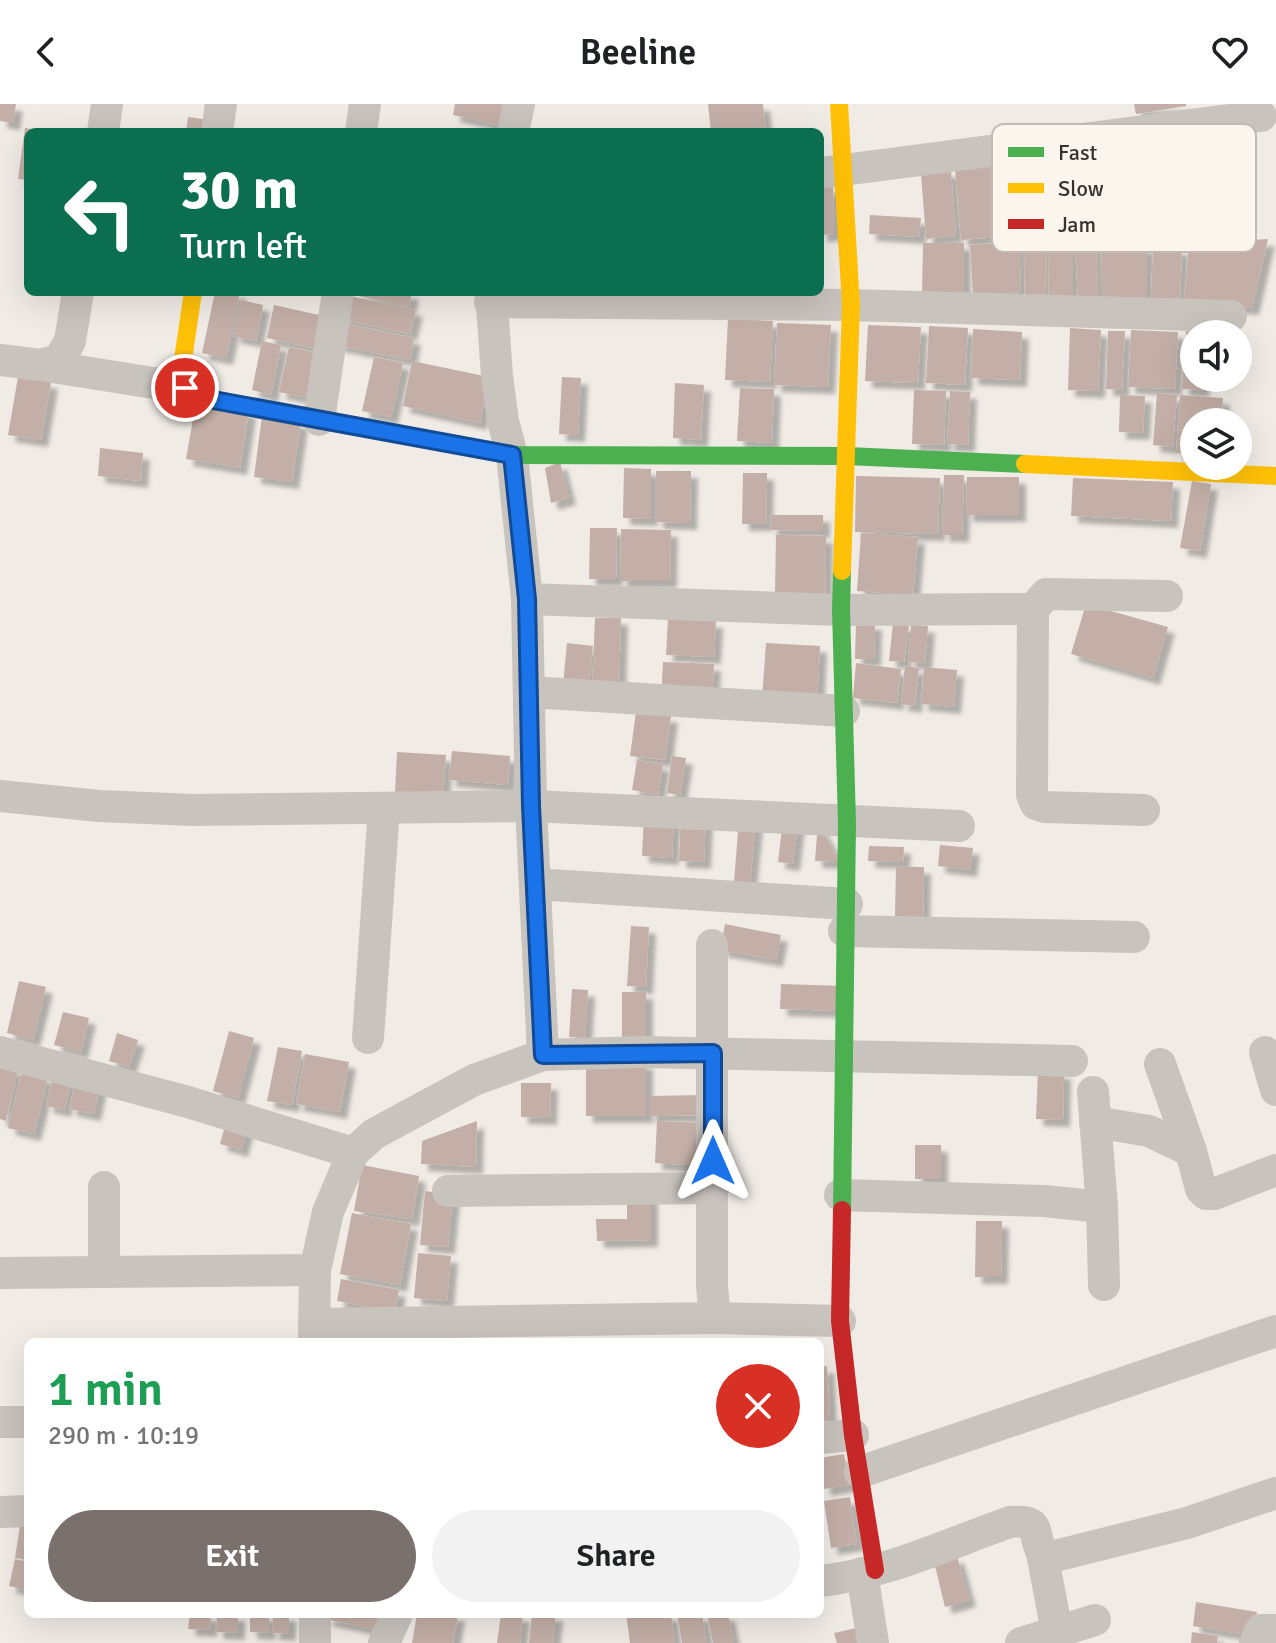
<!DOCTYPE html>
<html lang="en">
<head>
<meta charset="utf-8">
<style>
	body { margin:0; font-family:Signika,sans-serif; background:#f2f2f2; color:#202124; height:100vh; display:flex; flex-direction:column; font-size:30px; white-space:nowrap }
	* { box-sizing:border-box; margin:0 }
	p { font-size:26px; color:#757577 }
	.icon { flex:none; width:44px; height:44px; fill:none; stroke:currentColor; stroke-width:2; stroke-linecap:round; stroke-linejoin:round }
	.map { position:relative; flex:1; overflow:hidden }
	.side { position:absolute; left:24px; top:1234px; width:800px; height:280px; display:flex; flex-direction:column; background:#fff; border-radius:12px; box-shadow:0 8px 32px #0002 }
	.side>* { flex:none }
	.top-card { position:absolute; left:24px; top:24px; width:800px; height:168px; border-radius:12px; box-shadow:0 8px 32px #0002; background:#0b6e4f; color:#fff; overflow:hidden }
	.controls { position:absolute; left:1180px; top:216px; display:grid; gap:16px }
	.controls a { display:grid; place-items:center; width:72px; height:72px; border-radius:50%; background:#fff; box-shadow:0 8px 32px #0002; font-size:40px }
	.pin { position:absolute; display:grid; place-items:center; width:68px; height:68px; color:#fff; margin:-34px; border:4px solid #fff; border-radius:50%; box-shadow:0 2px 8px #0007 }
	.me { position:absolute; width:88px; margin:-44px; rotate:0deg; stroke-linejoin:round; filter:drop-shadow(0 0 6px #0008) }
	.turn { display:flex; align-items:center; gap:28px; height:168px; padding:0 24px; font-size:36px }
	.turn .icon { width:104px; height:104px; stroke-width:2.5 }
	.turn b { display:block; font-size:56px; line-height:68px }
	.round { display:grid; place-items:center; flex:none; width:84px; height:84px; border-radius:42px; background:#f2f2f2 }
	.head { display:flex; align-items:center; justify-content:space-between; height:136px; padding:0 24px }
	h1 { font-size:48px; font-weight:600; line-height:60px; color:#1e9e55 }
	.primary-button { display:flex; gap:16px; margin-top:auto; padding:16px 24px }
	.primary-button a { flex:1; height:92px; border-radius:48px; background:#7a716c; color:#fff; font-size:32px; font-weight:600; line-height:92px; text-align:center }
	.primary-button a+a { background:#f2f2f2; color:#202124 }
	header { display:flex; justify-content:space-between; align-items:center; height:104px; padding:0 24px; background:#fff; font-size:36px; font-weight:600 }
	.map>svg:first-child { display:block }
</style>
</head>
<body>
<header><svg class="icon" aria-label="back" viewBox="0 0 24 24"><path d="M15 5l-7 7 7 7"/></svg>Beeline<svg class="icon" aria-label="heart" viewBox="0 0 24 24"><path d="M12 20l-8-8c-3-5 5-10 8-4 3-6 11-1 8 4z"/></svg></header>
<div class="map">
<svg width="1276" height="1539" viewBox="0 0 1276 1539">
	<defs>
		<filter id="shadow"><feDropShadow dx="7" dy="7" stdDeviation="2" flood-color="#0004"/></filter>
	</defs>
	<rect width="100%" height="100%" fill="#f0ebe5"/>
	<!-- building -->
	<g fill="#c3afa7" filter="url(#shadow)">
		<path d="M0 0H16L13 19 0 17Z"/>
		<path d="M455 0H510L506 23 453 11Z"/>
		<path d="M708 0H763L766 28H711Z"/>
		<path d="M1134 0H1186V2L1136 10Z"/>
		<path d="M188 13 210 16 208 28H186Z"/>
		<path d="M25 24 43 26 28 28V76L18 75Z"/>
		<path d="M1018 60 1024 131 961 136 955 66Z"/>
		<path d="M951 66 956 132 926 135 921 69Z"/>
		<path d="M820 82H833L834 130 820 131Z"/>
		<path d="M870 111 921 114 919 133 869 130Z"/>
		<path d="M1268 135 1252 204 1184 198 1189 140Z"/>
		<path d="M1019 138 1021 188 973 191 970 141Z"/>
		<path d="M1048 138H1073V198H1049Z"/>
		<path d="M923 139H964V192H922Z"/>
		<path d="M1096 139 1098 194H1078L1075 140Z"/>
		<path d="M1024 140H1046L1047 196 1025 197Z"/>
		<rect x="1102" y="142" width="45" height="55"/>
		<path d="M1153 143 1182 144 1180 195 1151 194Z"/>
		<path d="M215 188H240L226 254 202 249Z"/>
		<path d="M355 188H412L409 203 354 191Z"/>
		<path d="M345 191 416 206 410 230 340 215Z"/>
		<path d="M241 196 263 201 256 237 233 232Z"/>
		<path d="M274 201 328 213 321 246 267 234Z"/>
		<path d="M728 215 773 217 770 278 725 276Z"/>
		<path d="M342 219 414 234 410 256 337 241Z"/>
		<path d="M777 219 831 221 828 283 774 281Z"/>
		<path d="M868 221 921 223 918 279 865 277Z"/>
		<path d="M929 222 968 224 965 281 926 279Z"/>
		<path d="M1070 224 1101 226 1098 287 1068 286Z"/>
		<path d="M973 225 1022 228 1020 276 971 274Z"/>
		<path d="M1131 226 1178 228 1175 285 1128 283Z"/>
		<path d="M1108 227H1125L1122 286 1106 285Z"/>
		<path d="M1186 227 1201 228V230H1194V274H1203L1202 286 1182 285Z"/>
		<path d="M262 237 281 241 271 291 252 286Z"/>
		<path d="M289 243 322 250 313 295 279 288Z"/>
		<path d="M374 253 403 259 391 313 362 307Z"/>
		<path d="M412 257 489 273 480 319 403 302Z"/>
		<path d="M18 273 51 278 41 336 8 331Z"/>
		<path d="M562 273 581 274 578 331 559 330Z"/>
		<path d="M675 279 704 281 701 336 673 334Z"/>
		<path d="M740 284 774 285 772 339 737 337Z"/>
		<path d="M914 286 946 287 944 341 912 340Z"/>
		<path d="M950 287 970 288 968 341 947 340Z"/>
		<path d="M1157 289 1177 291 1173 343 1153 341Z"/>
		<path d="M1120 291 1145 292 1143 329 1119 328Z"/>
		<path d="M1180 291 1223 294 1221 318H1194V350L1176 349Z"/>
		<path d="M196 298 249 307 240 364 186 355Z"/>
		<path d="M262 312 301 318 292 378 254 373Z"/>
		<path d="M100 344 143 349 141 377 98 372Z"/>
		<path d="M560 358 569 394 551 399 545 364Z"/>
		<path d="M624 364 651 365V415L623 414Z"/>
		<path d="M656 367H691L690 419 656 418Z"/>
		<path d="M743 369H767L766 420H742Z"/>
		<path d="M944 371H964L962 431H942Z"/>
		<path d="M856 372 940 374 938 430 855 428Z"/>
		<path d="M967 373H1019V411H966Z"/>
		<path d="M1073 374 1173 378 1171 417 1071 412Z"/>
		<path d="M1192 377 1211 380 1200 447 1180 444Z"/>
		<path d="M771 411H823V427L770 426Z"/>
		<path d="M590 424H617L616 475H589Z"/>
		<path d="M621 425 671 426 670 477H620Z"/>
		<path d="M861 429 918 433 913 491 857 487Z"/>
		<path d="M776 431 826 432 825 492H775Z"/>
		<path d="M1086 500 1168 523 1153 574 1071 550Z"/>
		<path d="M595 514H621L619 586 592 585Z"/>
		<path d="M668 515 716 517 714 553 666 551Z"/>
		<path d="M856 519H875L874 555H855Z"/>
		<path d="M893 519 909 521 904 558 889 557Z"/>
		<path d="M911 521 928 522 925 559 908 558Z"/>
		<path d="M567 539 593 542 589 583 563 581Z"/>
		<path d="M766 539 820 542 817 599 762 595Z"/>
		<path d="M663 558 714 560 712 598 661 596Z"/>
		<path d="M856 559 901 565 897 599 853 594Z"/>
		<path d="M905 562 919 564 915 602 901 600Z"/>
		<path d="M924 563 957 566 954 603 921 600Z"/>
		<path d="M636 608 671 612 665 656 630 652Z"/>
		<path d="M452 647 510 652 508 681 449 676Z"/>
		<path d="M397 648 446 651 443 692 395 689Z"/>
		<path d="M672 652 686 654 680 691 667 689Z"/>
		<path d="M637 656 663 660 658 691 632 686Z"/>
		<path d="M644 710 674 712 672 754 642 752Z"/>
		<path d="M681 711 706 712 704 758 679 757Z"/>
		<path d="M739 715 756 716 750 780 734 778Z"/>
		<path d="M783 716 798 718 793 760 778 758Z"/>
		<path d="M818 718 839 758 815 757Z"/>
		<path d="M940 741 973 744 970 766 938 762Z"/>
		<path d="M869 742 904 743 903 758 868 757Z"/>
		<path d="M896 763H924L923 813 895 812Z"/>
		<path d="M725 820 781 831 776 856 720 846Z"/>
		<path d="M631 822 649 823 646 883 627 882Z"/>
		<path d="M19 877 46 883 33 936 7 929Z"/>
		<path d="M781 880 843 882 842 907 780 905Z"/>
		<path d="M572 885 588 886 585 934 569 933Z"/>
		<rect x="622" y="888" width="24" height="48"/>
		<path d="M63 908 89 914 81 948 54 941Z"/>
		<path d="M229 927 254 934 238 994 213 987Z"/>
		<path d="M117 929 138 936 129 963 109 957Z"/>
		<path d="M278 943 302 947 292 1001 267 997Z"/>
		<path d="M305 950 349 958 340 1008 296 1000Z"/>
		<rect x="586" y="958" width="60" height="54"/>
		<path d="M0 960 18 965 6 1017 0 1015Z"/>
		<path d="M22 966 48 973 34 1030 8 1024Z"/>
		<path d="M1038 967 1064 968 1063 1016 1036 1015Z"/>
		<path d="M53 972 72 976 64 1006 46 1002Z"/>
		<path d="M76 975 100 981 94 1010 69 1005Z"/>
		<path d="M521 979H551L550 1014 521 1013Z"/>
		<path d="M704 991V1011L649 1012V992Z"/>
		<path d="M477 1017 476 1063 421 1060 422 1037Z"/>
		<path d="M657 1017 706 1019 704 1062 655 1059Z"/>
		<path d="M226 1018 247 1024 241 1046 220 1040Z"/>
		<rect x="915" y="1041" width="26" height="34"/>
		<path d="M362 1061 419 1072 412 1115 354 1107Z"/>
		<path d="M425 1087 453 1091 448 1143 420 1141Z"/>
		<path d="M627 1088H651V1136L597 1137 596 1115H627Z"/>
		<path d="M352 1109 411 1120 400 1181 340 1170Z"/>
		<path d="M976 1117H1002L1001 1173H975Z"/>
		<path d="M418 1149 451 1152 447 1197 414 1194Z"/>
		<path d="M341 1175 399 1186 395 1208 337 1197Z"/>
		<path d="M827 1262 830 1317H820V1263Z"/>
		<path d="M844 1350 849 1381 824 1385 820 1354Z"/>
		<path d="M850 1393 857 1440 831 1444 824 1397Z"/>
		<path d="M21 1415 28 1416V1456L15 1454Z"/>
		<path d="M957 1452 969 1496 945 1503 934 1458Z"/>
		<path d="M15 1455 28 1458 26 1486 9 1482Z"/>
		<path d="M1196 1498 1257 1508 1253 1532 1193 1522Z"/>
		<path d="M190 1510H211L210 1526 188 1525Z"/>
		<path d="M217 1510H238V1529L216 1528Z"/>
		<path d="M250 1510H269V1529L250 1528Z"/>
		<path d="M273 1510H289V1530L272 1529Z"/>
		<path d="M327 1510H388L384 1528 326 1515Z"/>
		<path d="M417 1510H458L453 1539H412Z"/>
		<path d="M501 1510 523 1511 520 1539H497Z"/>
		<path d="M532 1510H556L553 1539H529Z"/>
		<path d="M626 1510H671L675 1539H630Z"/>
		<path d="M677 1510H702L707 1539H682Z"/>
		<path d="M707 1510H728L734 1539H713Z"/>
		<path d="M861 1523 865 1539H837L834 1529Z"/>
		<path d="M1192 1528 1218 1532 1217 1539H1191Z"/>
	</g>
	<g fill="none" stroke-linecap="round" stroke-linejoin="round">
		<!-- street -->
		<g stroke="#c9c3be" stroke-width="32">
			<path d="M103 28 107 0"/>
			<path d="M217 28 221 0"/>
			<path d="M361 28 365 0"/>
			<path d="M513 28 519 0"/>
			<path d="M820 69 1261 12"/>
			<path d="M491 188 497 272 503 317 512 351 527 495 531 702 543 951"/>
			<path d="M490 198 851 201 1231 212"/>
			<path d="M0 256 40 261 59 256 70 237 78 188"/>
			<path d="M40 261 185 284"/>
			<path d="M319 316 338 188"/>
			<path d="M527 495 841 506 1033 505"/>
			<path d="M529 588 844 607"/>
			<path d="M0 692 99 702 193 706 531 702 959 722"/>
			<path d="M1144 706 1045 703 1036 700 1032 691 1033 505 1046 490 1167 492"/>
			<path d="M536 780 847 800"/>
			<path d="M844 827 1134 833"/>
			<path d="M368 934 384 704"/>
			<path d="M0 948 188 998 353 1049"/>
			<path d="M1265 948 1276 986"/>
			<path d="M1160 960 1191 1047 1201 1085 1206 1090H1214L1276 1066"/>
			<path d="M1093 988 1102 1103 1104 1181"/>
			<path d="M1095 1018 1149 1027 1191 1047"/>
			<path d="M104 1083V1168"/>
			<path d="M448 1087 713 1084"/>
			<path d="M840 1091 1044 1097 1102 1103"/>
			<path d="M0 1169 315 1166"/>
			<path d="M715 1214 840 1217"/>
			<path d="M314 1220 715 1214 712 1182V841"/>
			<path d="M314 1238 315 1166 328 1108 353 1049 374 1030 474 976 543 951 641 948 1072 957"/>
			<path d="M0 1318H28"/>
			<path d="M820 1334 853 1331"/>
			<path d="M860 1368 1276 1227"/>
			<path d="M0 1408 28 1407"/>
			<path d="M1042 1449 1057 1528"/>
			<path d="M862 1469 873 1539"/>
			<path d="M820 1477C883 1471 950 1439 1010 1418 1043 1415 1031 1427 1042 1449L1055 1452 1187 1419 1276 1389"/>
			<path d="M315 1510V1539"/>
			<path d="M384 1539 397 1510"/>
			<path d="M1021 1539 1095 1516"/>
			<path d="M1255 1539 1261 1526H1276"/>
		</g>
		<!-- fast -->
		<g stroke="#4caf50" stroke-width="18">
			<path d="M420 334 512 351 847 352 1025 360"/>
			<path d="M842 1106 847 719 841 506 842 467"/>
		</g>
		<!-- slow -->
		<g stroke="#ffc107" stroke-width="18">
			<path d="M839 0 851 201 842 467"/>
			<path d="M193 188 181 269 185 284 197 293 420 334"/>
			<path d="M1025 360 1276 372"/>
		</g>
		<!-- jam -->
		<path stroke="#c62828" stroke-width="18" d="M842 1106 840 1217 853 1331 875 1466"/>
	</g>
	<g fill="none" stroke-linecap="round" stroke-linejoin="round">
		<defs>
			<path id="route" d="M185 284 197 293 512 351 527 495 531 702 543 951 713 949V1057"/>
		</defs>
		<!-- route casing -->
		<use href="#route" stroke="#114b97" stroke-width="20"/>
		<!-- route -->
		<use href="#route" stroke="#1a73e8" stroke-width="14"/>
	</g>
	<!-- legend -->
	<rect x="992" y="20" width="264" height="128" rx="12" fill="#fbf5ee" stroke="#c1bab4" stroke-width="2"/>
	<rect x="1008" y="43" width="36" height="10" fill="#4caf50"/>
	<rect x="1008" y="79" width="36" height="10" fill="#ffc107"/>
	<rect x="1008" y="115" width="36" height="10" fill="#c62828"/>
	<g font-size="22" fill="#3b302b">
		<text x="1058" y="56">Fast</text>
		<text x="1058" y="92">Slow</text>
		<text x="1058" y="128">Jam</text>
	</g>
</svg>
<div class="controls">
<a><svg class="icon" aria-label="sound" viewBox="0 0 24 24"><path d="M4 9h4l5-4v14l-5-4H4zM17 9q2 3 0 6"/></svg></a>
<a><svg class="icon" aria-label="layers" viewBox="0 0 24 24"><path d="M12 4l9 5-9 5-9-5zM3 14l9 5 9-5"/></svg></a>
</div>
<div class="pin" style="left:185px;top:284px;background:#d93025"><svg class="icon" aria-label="arrive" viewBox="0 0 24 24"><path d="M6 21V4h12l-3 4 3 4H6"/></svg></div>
<svg class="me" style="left:713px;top:1057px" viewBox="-20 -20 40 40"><path d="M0-17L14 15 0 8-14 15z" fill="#1a73e8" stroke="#fff" stroke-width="4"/></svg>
<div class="top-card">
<div class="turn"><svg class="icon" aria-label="left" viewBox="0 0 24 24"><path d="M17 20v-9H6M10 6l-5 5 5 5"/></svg><div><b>30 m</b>Turn left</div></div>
</div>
<section class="side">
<div class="head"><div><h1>1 min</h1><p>290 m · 10:19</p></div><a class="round" style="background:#d93025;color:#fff"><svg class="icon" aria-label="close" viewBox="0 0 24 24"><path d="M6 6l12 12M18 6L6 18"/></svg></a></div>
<div class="primary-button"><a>Exit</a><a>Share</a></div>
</section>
</div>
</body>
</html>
